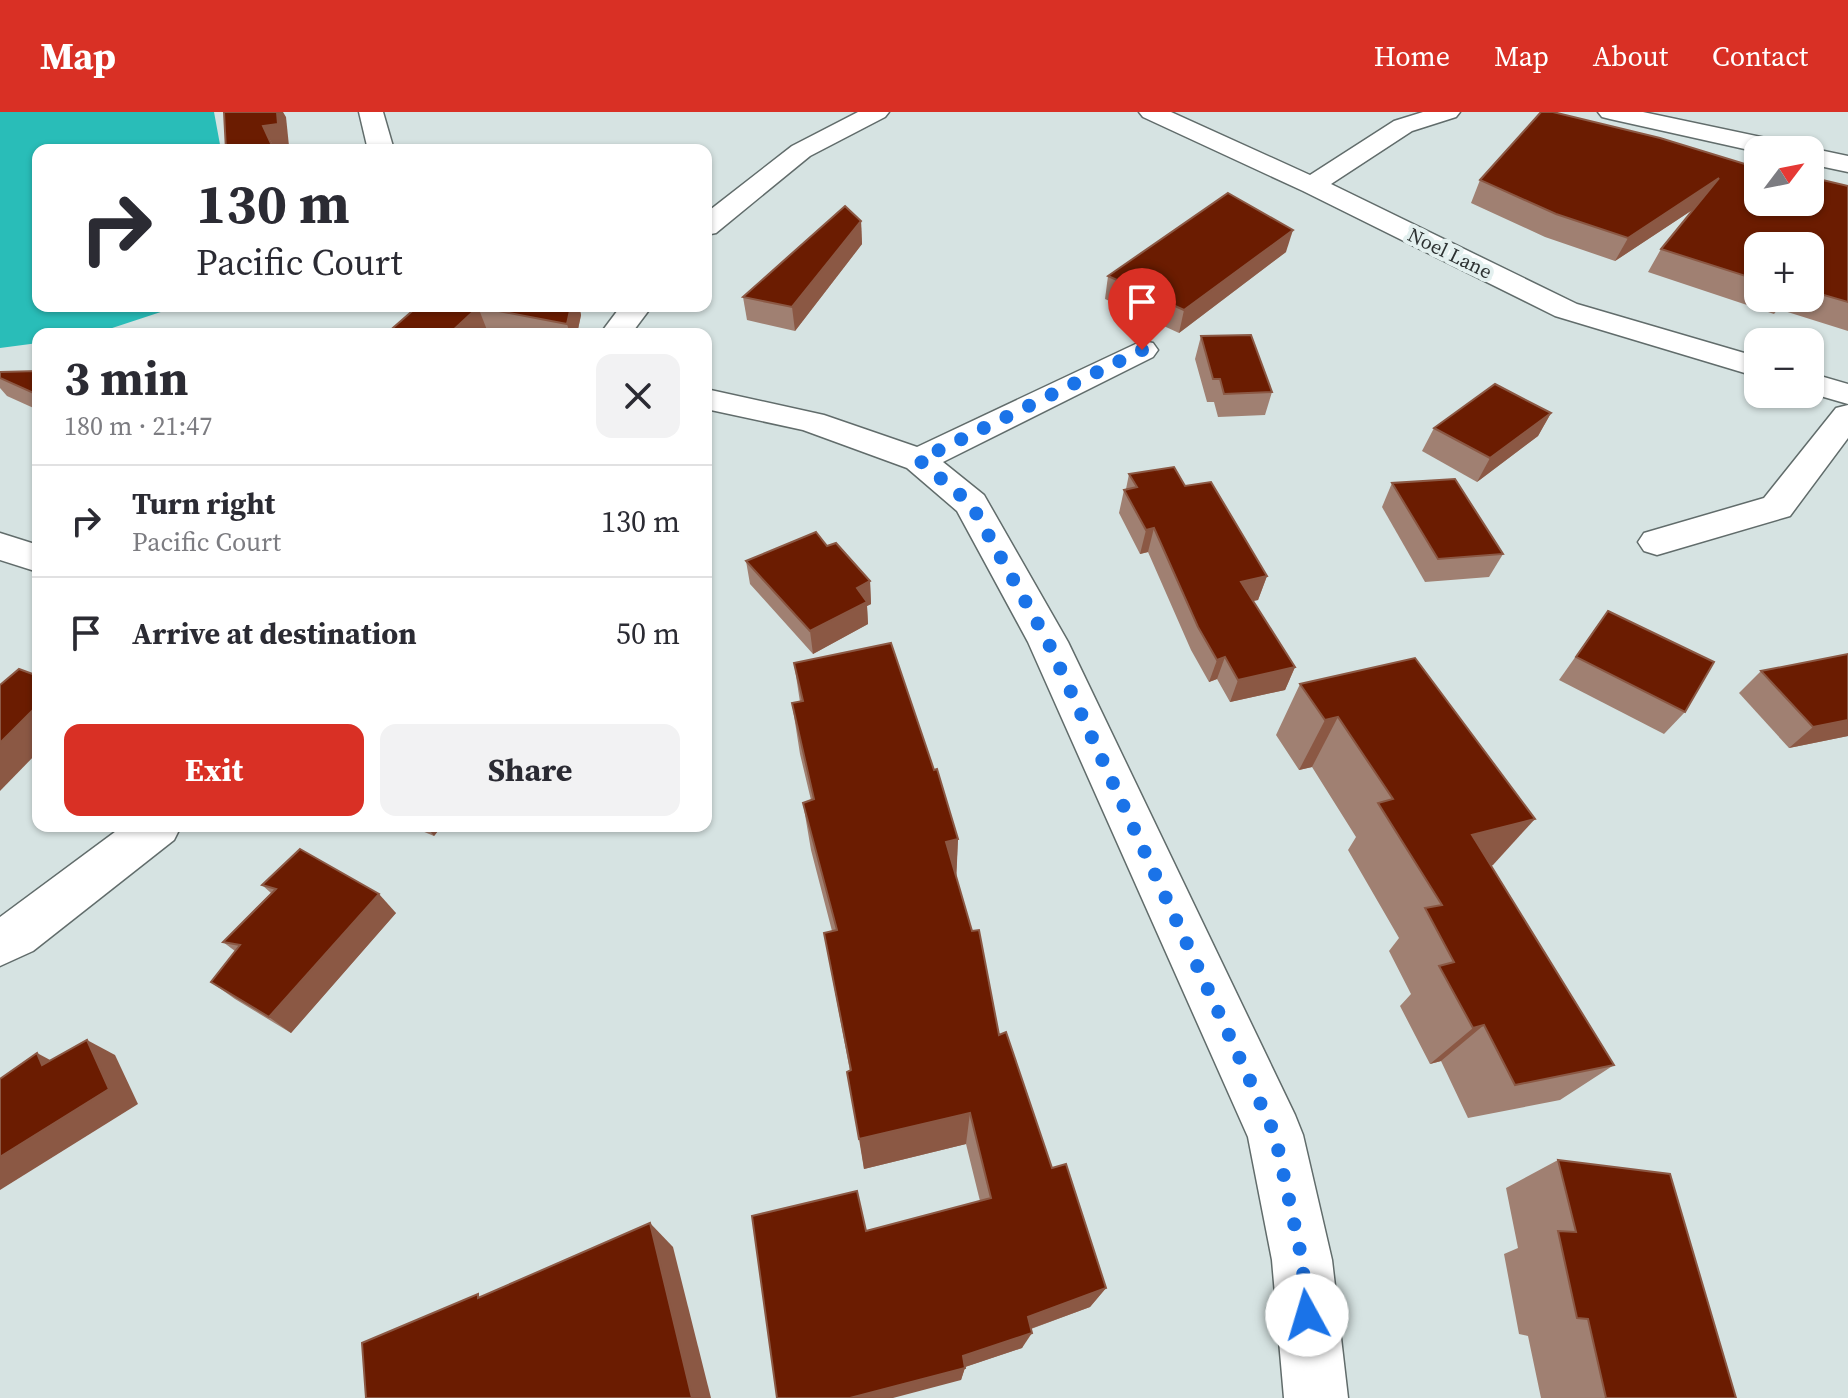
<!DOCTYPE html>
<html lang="en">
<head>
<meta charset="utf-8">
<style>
	body { margin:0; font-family:"Source Serif 4",serif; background:#f2f2f3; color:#2b2b33; height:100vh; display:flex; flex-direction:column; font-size:30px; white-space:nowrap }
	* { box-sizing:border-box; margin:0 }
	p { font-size:26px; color:#7c7c81 }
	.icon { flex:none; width:44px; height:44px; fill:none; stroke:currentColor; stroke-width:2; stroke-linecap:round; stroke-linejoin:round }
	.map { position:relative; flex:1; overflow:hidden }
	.drawer { position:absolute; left:32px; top:216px; width:680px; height:504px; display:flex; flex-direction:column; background:#fff; border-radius:16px; box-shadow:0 2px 6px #0004 }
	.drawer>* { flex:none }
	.guide { position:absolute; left:32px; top:32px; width:680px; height:168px; border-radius:16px; box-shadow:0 2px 6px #0004; background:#fff; color:#2b2b33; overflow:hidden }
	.needle { width:52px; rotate:58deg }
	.buttons { position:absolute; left:1744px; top:24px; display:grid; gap:16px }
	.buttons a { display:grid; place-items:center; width:80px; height:80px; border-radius:16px; background:#fff; box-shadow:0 2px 6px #0004; font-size:40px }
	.pin { position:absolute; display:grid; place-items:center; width:68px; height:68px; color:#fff; margin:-82px -34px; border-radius:50% 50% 50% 0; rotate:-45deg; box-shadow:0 0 8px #0007 }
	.pin .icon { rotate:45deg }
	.me { position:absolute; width:88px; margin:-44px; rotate:354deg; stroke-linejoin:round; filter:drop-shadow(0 0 6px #0008) }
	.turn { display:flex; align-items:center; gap:28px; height:168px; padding:0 32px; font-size:36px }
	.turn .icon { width:104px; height:104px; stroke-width:2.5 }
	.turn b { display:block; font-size:56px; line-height:68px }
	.round { display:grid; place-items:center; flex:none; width:84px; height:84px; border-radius:16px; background:#f2f2f3 }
	.overview { display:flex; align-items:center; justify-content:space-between; height:136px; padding:0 32px }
	h1 { font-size:48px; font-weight:700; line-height:60px }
	.button { display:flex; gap:16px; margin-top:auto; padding:16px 32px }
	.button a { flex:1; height:92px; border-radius:16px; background:#d93025; color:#fff; font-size:32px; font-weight:700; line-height:92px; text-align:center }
	.button a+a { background:#f2f2f3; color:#2b2b33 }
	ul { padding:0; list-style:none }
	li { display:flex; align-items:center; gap:24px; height:112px; padding:0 32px; border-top:2px solid #e1e1e2 }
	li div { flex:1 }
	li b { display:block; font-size:30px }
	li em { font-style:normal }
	header { display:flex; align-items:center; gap:48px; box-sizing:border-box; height:112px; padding:0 40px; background:#d93025; color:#fff }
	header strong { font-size:38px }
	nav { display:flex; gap:44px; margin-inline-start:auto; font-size:28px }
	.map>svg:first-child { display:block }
</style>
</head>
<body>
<header>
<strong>Map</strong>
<nav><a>Home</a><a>Map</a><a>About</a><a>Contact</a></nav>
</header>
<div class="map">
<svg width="1848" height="1286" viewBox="0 0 1848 1286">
	<rect width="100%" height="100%" fill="#d6e3e2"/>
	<!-- forest -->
	<path fill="#29bdb8" d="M0 0H214L221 38H38V194H179L94 222H38V231L0 236Z"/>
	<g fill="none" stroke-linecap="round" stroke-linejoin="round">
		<defs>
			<g id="minor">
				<path d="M359 0H383L394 38H368Z"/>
				<path d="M858 0H889L885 5 810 44 716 121 706 123V101L792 34Z"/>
				<path d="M1139 0H1171L1310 63 1394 9 1423 0H1460L1456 5 1412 19 1331 72 1577 192 1758 245V265L1555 204 1303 79 1143 5Z"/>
				<path d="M1598 0H1643L1785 30 1794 33 1798 38 1758 40 1610 7 1602 5Z"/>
				<path d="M1810 36 1848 44V60L1810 52V38H1803Z"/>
				<path d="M621 194H652L631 222H600Z"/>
				<path d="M1142 229 1153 231 1158 238 1153 245 943 350 984 383 1068 530 1295 1003 1303 1023 1332 1148 1348 1286H1284L1272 1148 1248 1025 1028 530 957 399 907 356 803 318 706 297V277L824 303 917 335Z"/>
				<path d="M1810 261 1848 272V292L1810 281Z"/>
				<path d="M1848 293V326L1790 404 1657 443 1644 439 1638 430 1644 421 1764 386 1836 296Z"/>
				<path d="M0 421 38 433V460L0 448Z"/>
				<path d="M123 714H181L174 728 33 839 0 854V805Z"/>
			</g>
		</defs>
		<!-- minor casing -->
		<use href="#minor" stroke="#616c6b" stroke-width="3"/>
		<!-- minor -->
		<use href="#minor" fill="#fff" fill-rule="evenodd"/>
	</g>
	<!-- wall -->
	<g fill="#a08072" fill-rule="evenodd">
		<path d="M1480 68 1758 90 1848 74V219L1778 197 1774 202 1648 160 1661 137 1695 96 1615 149 1545 125 1471 91ZM1758 134H1810V186H1758Z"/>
		<path d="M861 109 862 132 795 219 747 208 743 185Z"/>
		<path d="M1286 140 1179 221 1105 187 1108 164Z"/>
		<path d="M418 194H579L581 203 577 222H509L487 218 482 222H386Z"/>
		<path d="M1201 224 1272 280 1265 303 1218 305 1214 290H1207L1195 247Z"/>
		<path d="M38 259V298L7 284 0 276V260Z"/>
		<path d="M1551 301 1538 324 1477 370 1422 339 1434 316Z"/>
		<path d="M1129 362 1185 374 1267 464 1258 488 1253 489 1295 555 1285 578 1230 590 1217 567 1209 570 1191 538 1148 440 1140 442 1119 401 1124 378 1126 377Z"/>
		<path d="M1392 371 1503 442 1489 465 1425 470 1382 395Z"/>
		<path d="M827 434 870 469 871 492 867 494 868 512 813 542 750 472 746 449Z"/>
		<path d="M1608 499 1685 600 1664 622 1559 568Z"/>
		<path d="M1415 546 1493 753 1491 754 1614 953 1560 988 1468 1006 1441 949 1430 952 1400 894 1411 882 1389 839 1399 826 1348 738 1356 725 1312 655 1299 658 1276 623 1300 572Z"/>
		<path d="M794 551 958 727 956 764 999 923 1052 1056 1106 1176 1090 1195 1031 1217 1022 1236 965 1255 961 1268 866 1119 980 1089 966 1032 864 1057 850 959 824 821 832 819 811 738 803 691 811 688 800 642 792 591 800 590Z"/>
		<path d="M1761 559 1848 624 1789 636 1739 581Z"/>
		<path d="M410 714H442L434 724Z"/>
		<path d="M262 773 396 801 291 921 235 887 211 870 235 839 223 830 271 781Z"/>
		<path d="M1558 1048 1736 1286H1541L1528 1224 1519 1222 1504 1142 1518 1136 1506 1076Z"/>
	</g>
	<!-- shaded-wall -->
	<g fill="#8b5844">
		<path d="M277 0H283L286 5 289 34 274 36 263 14Z"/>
		<path d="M1719 66 1706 89 1615 149 1628 126Z"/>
		<path d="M861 109 862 132 795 219 792 195Z"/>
		<path d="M1293 118 1286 140 1179 221 1184 198Z"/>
		<path d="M571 194H579L581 203 577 222H570L567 212Z"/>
		<path d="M478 195 487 218 482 222H449Z"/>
		<path d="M1551 301 1538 324 1477 370 1490 346Z"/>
		<path d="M1154 416 1148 440 1140 442 1146 418Z"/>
		<path d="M1267 464 1258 488 1233 493 1241 470Z"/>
		<path d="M870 469 871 492 867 494 868 512 813 542 810 519 857 476Z"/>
		<path d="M1225 545 1217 567 1209 570 1217 548Z"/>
		<path d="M1295 555 1285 578 1230 590 1238 568Z"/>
		<path d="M38 593V640L0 679V631Z"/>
		<path d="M1338 605 1312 655 1299 658 1325 608Z"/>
		<path d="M1848 608V624L1789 636 1813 615Z"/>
		<path d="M1535 707 1493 753 1434 769 1472 723Z"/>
		<path d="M426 714H442L434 724Z"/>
		<path d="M958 727 956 773 946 730Z"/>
		<path d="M379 782 396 801 291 921 269 905Z"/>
		<path d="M1484 913 1441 949 1430 952 1473 916Z"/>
		<path d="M87 928 115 943 138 992 0 1078V1045Z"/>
		<path d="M37 941 67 957 42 953Z"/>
		<path d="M970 1001 966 1032 864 1057 859 1027Z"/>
		<path d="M650 1111 673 1135 711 1286H692Z"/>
		<path d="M1106 1176 1090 1195 1019 1221 1028 1205Z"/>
		<path d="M1032 1221 1022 1236 959 1257 963 1244Z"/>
		<path d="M965 1256 961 1268 893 1286H850Z"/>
	</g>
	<!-- building -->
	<g fill="#6b1c01" stroke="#8b5844" stroke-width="2">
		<path d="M224 0H277L278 12 263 14 274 38H226Z"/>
		<path d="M1541 0H1553L1660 26 1758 56V90H1810V65L1848 74V190L1810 179V134H1758V168L1661 137 1719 66 1628 126 1556 102 1480 68Z"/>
		<path d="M1228 81 1293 118 1184 198 1108 164Z"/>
		<path d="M845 94 861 109 792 195 743 185Z"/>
		<path d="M418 194H571L567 212 478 195 449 222H386Z"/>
		<path d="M1251 223 1272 280 1224 282 1220 267H1213L1201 224Z"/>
		<path d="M38 259V283L0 266V260Z"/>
		<path d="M1495 272 1551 301 1490 346 1434 316Z"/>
		<path d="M1174 355 1185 374 1211 370 1267 464 1241 470 1295 555 1238 568 1225 545 1217 548 1198 515 1154 416 1146 418 1124 378 1137 375 1129 362Z"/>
		<path d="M1455 367 1503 442 1438 447 1392 371Z"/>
		<path d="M816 420 827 434 836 431 870 469 857 476 867 490 810 519 746 449Z"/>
		<path d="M1608 499 1714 550 1685 600 1576 545Z"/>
		<path d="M891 531 934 658 937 657 958 727 946 730 972 819 979 818 999 923 1006 920 1052 1056 1066 1052 1106 1176 1028 1205 1032 1221 963 1244 965 1256 850 1286H777L752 1104 857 1079 866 1119 991 1086 970 1001 859 1027 847 960 851 958 824 821 837 818 803 691 814 687 792 591 803 589 794 551Z"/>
		<path d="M1848 542V608L1813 615 1761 559Z"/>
		<path d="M1415 546 1535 707 1472 723 1614 953 1515 973 1484 913 1473 916 1439 854 1454 850 1425 796 1442 793 1378 691 1393 687 1338 605 1325 608 1300 572Z"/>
		<path d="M19 557 38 564V593L0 631V573Z"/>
		<path d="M300 737 379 782 269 905 211 870 240 833 223 830 276 777 262 773Z"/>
		<path d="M87 928 109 977 0 1045V967L37 941 42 953Z"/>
		<path d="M1558 1048 1670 1062 1736 1286H1606L1588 1207 1577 1206 1558 1119 1576 1120Z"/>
		<path d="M650 1111 692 1286H366L362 1231 478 1182V1186Z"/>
	</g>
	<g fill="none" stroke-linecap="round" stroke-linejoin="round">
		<!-- route -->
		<path stroke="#1a73e8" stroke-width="14" stroke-dasharray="0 25.2" d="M1142 238 919 348 971 392 1048 530 1275 1023 1302 1148 1307 1203"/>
	</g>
	<g text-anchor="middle" stroke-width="8" stroke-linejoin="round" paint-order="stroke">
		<!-- far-street labels -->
		<g font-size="20" fill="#2d3232" stroke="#e3f0ef">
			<text transform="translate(1450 141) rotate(26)" y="7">Noel Lane</text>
		</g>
	</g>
</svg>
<div class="buttons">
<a><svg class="needle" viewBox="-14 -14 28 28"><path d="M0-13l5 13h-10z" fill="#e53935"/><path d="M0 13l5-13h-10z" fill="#7c7c81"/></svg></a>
<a>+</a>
<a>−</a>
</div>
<div class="pin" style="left:1142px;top:238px;background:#d93025"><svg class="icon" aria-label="arrive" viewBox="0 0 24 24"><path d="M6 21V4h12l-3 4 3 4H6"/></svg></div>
<svg class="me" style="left:1307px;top:1203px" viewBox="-20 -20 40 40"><circle r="19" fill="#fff"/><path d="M0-13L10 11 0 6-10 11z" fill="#1a73e8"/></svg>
<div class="guide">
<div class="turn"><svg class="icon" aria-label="right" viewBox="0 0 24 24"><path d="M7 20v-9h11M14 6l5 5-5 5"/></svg><div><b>130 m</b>Pacific Court</div></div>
</div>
<section class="drawer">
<div class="overview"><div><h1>3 min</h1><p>180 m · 21:47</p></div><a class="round"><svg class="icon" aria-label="close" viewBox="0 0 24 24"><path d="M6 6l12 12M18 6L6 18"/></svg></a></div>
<ul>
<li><svg class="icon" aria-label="right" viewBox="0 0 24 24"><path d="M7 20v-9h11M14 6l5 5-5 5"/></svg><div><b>Turn right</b><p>Pacific Court</p></div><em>130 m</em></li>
<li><svg class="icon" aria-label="arrive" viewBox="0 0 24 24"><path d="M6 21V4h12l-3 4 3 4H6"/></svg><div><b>Arrive at destination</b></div><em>50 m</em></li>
</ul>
<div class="button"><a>Exit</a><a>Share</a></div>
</section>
</div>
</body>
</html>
